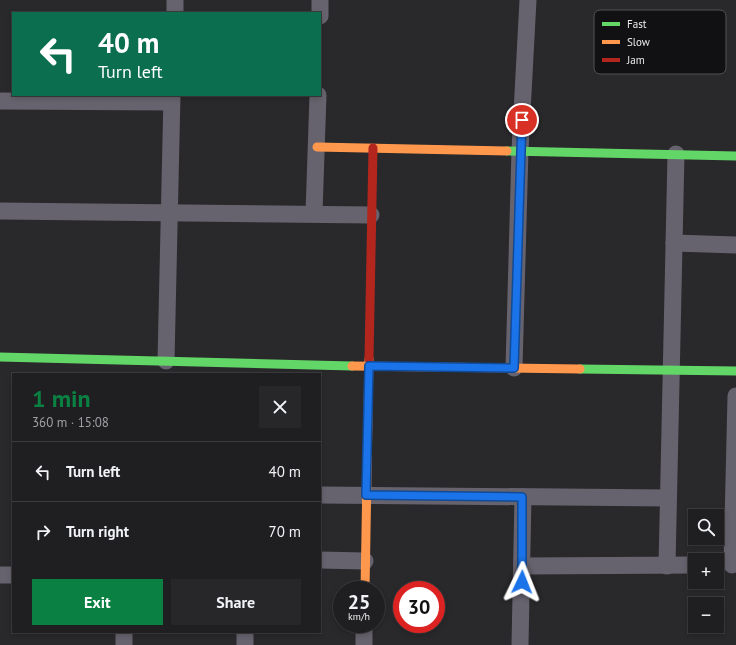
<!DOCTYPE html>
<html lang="en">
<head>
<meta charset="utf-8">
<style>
	body { margin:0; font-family:"PT Sans",sans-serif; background:#272729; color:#f1f3f6; height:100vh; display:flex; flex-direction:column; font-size:15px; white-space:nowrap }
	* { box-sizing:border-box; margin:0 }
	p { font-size:13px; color:#a1a2a5 }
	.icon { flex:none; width:22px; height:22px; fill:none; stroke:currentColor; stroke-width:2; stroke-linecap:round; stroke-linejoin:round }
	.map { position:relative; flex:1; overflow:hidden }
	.panel { position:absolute; left:12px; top:373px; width:309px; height:260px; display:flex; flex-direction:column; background:#1f1e20; border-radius:0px; box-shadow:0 2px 6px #0003,0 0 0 1px #3c3c3e }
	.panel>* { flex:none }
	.hud { position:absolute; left:12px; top:12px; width:309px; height:84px; border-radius:0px; box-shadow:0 2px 6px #0003,0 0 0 1px #3c3c3e; background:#0b6e4f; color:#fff; overflow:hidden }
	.controls { position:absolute; left:688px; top:509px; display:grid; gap:8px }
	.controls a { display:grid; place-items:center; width:36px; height:36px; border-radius:0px; background:#1f1e20; box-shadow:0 2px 6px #0003,0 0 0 1px #3c3c3e; font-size:20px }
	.speed { position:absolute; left:333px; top:581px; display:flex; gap:8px; font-size:20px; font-weight:700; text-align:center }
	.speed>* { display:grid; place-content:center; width:52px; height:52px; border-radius:50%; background:#1f1e20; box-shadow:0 2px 6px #0003,0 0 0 1px #3c3c3e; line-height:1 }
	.speed small { font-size:10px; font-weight:400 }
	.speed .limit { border:6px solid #d22; background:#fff; color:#111 }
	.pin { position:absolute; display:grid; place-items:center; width:34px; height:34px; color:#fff; margin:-17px; border:2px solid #fff; border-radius:50%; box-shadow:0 1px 4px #0007 }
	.me { position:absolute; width:44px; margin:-22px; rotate:2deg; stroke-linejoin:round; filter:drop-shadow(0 0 3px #0008) }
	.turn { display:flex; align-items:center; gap:14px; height:84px; padding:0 20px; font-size:18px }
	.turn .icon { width:52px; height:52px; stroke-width:2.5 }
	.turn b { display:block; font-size:28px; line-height:34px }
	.round { display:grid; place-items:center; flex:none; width:42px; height:42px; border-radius:0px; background:#272729 }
	.head { display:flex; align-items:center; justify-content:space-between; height:68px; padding:0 20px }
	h1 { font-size:24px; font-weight:700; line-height:30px; color:#0b8043 }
	.primary-button { display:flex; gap:8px; margin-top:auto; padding:8px 20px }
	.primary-button a { flex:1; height:46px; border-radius:0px; background:#0b8043; color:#fff; font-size:16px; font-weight:700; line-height:46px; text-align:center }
	.primary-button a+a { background:#272729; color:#f1f3f6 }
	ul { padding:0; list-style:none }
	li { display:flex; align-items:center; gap:12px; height:60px; padding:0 20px; border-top:1px solid #3c3c3e }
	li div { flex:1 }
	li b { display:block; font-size:15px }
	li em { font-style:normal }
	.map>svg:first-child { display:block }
</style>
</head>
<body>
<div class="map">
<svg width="736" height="645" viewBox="0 0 736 645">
	<rect width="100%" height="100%" fill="#29282a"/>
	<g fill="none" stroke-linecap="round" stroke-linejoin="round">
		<!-- street -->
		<g stroke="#67636e" stroke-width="17">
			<path d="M175 13V0"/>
			<path d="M320 16V0"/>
			<path d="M0 101 171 102"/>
			<path d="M0 211 371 215"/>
			<path d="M314 213 318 95"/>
			<path d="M674 243 736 245"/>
			<path d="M166 361 172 95"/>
			<path d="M514 368 520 150 528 0"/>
			<path d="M320 495 668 498"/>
			<path d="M320 560 365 561"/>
			<path d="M732 565 736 396"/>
			<path d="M522 566 695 565"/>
			<path d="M667 566 676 154"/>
			<path d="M0 575H13"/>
			<path d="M245 632V645"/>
			<path d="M124 645V632"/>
			<path d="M364 645V624"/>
			<path d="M520 645 523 497"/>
		</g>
		<!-- fast -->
		<g stroke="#63d668" stroke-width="9">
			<path d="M507 151 736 156"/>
			<path d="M0 357 352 366"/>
			<path d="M580 369 736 371"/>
		</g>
		<!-- slow -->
		<g stroke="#ff974d" stroke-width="9">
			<path d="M317 147 507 151"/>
			<path d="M352 366 580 369"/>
			<path d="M365 590 369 359"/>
		</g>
		<!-- jam -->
		<path stroke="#b3261e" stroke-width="9" d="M369 359 373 148"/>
	</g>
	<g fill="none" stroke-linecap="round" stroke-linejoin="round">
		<defs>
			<path id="route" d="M522 120 514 368 369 366 366 495 522 497V582"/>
		</defs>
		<!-- route casing -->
		<use href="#route" stroke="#114b97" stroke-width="10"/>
		<!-- route -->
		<use href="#route" stroke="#1a73e8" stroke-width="7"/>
	</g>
	<!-- legend -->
	<rect x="594" y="10" width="132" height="64" rx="6" fill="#111012" stroke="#535254" stroke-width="1"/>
	<rect x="602" y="22" width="18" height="4" fill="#63d668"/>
	<rect x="602" y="40" width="18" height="4" fill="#ff974d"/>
	<rect x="602" y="58" width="18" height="4" fill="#b3261e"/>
	<g font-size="11" fill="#ecebee">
		<text x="627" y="28">Fast</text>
		<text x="627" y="46">Slow</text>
		<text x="627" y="64">Jam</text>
	</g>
</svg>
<div class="controls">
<a><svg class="icon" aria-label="search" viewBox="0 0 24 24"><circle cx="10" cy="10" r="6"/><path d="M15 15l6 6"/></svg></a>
<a>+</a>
<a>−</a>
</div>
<div class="speed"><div>25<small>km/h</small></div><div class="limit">30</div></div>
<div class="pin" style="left:522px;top:120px;background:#d93025"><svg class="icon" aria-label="arrive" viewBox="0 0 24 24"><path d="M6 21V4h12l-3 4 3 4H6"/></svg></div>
<svg class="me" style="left:522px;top:582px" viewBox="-20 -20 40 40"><path d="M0-17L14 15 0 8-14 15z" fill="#1a73e8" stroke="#fff" stroke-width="4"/></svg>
<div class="hud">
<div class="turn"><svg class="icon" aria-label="left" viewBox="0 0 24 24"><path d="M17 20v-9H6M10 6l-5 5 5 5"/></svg><div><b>40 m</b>Turn left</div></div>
</div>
<section class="panel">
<div class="head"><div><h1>1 min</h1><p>360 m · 15:08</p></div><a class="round"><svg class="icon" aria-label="close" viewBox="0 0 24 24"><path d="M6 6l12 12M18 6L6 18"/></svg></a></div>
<ul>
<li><svg class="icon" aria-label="left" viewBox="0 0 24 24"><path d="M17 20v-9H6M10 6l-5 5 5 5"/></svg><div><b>Turn left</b></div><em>40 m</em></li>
<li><svg class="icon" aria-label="right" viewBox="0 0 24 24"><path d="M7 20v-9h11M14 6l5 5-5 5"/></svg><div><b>Turn right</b></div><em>70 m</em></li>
</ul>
<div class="primary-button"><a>Exit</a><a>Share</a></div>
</section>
</div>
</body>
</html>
